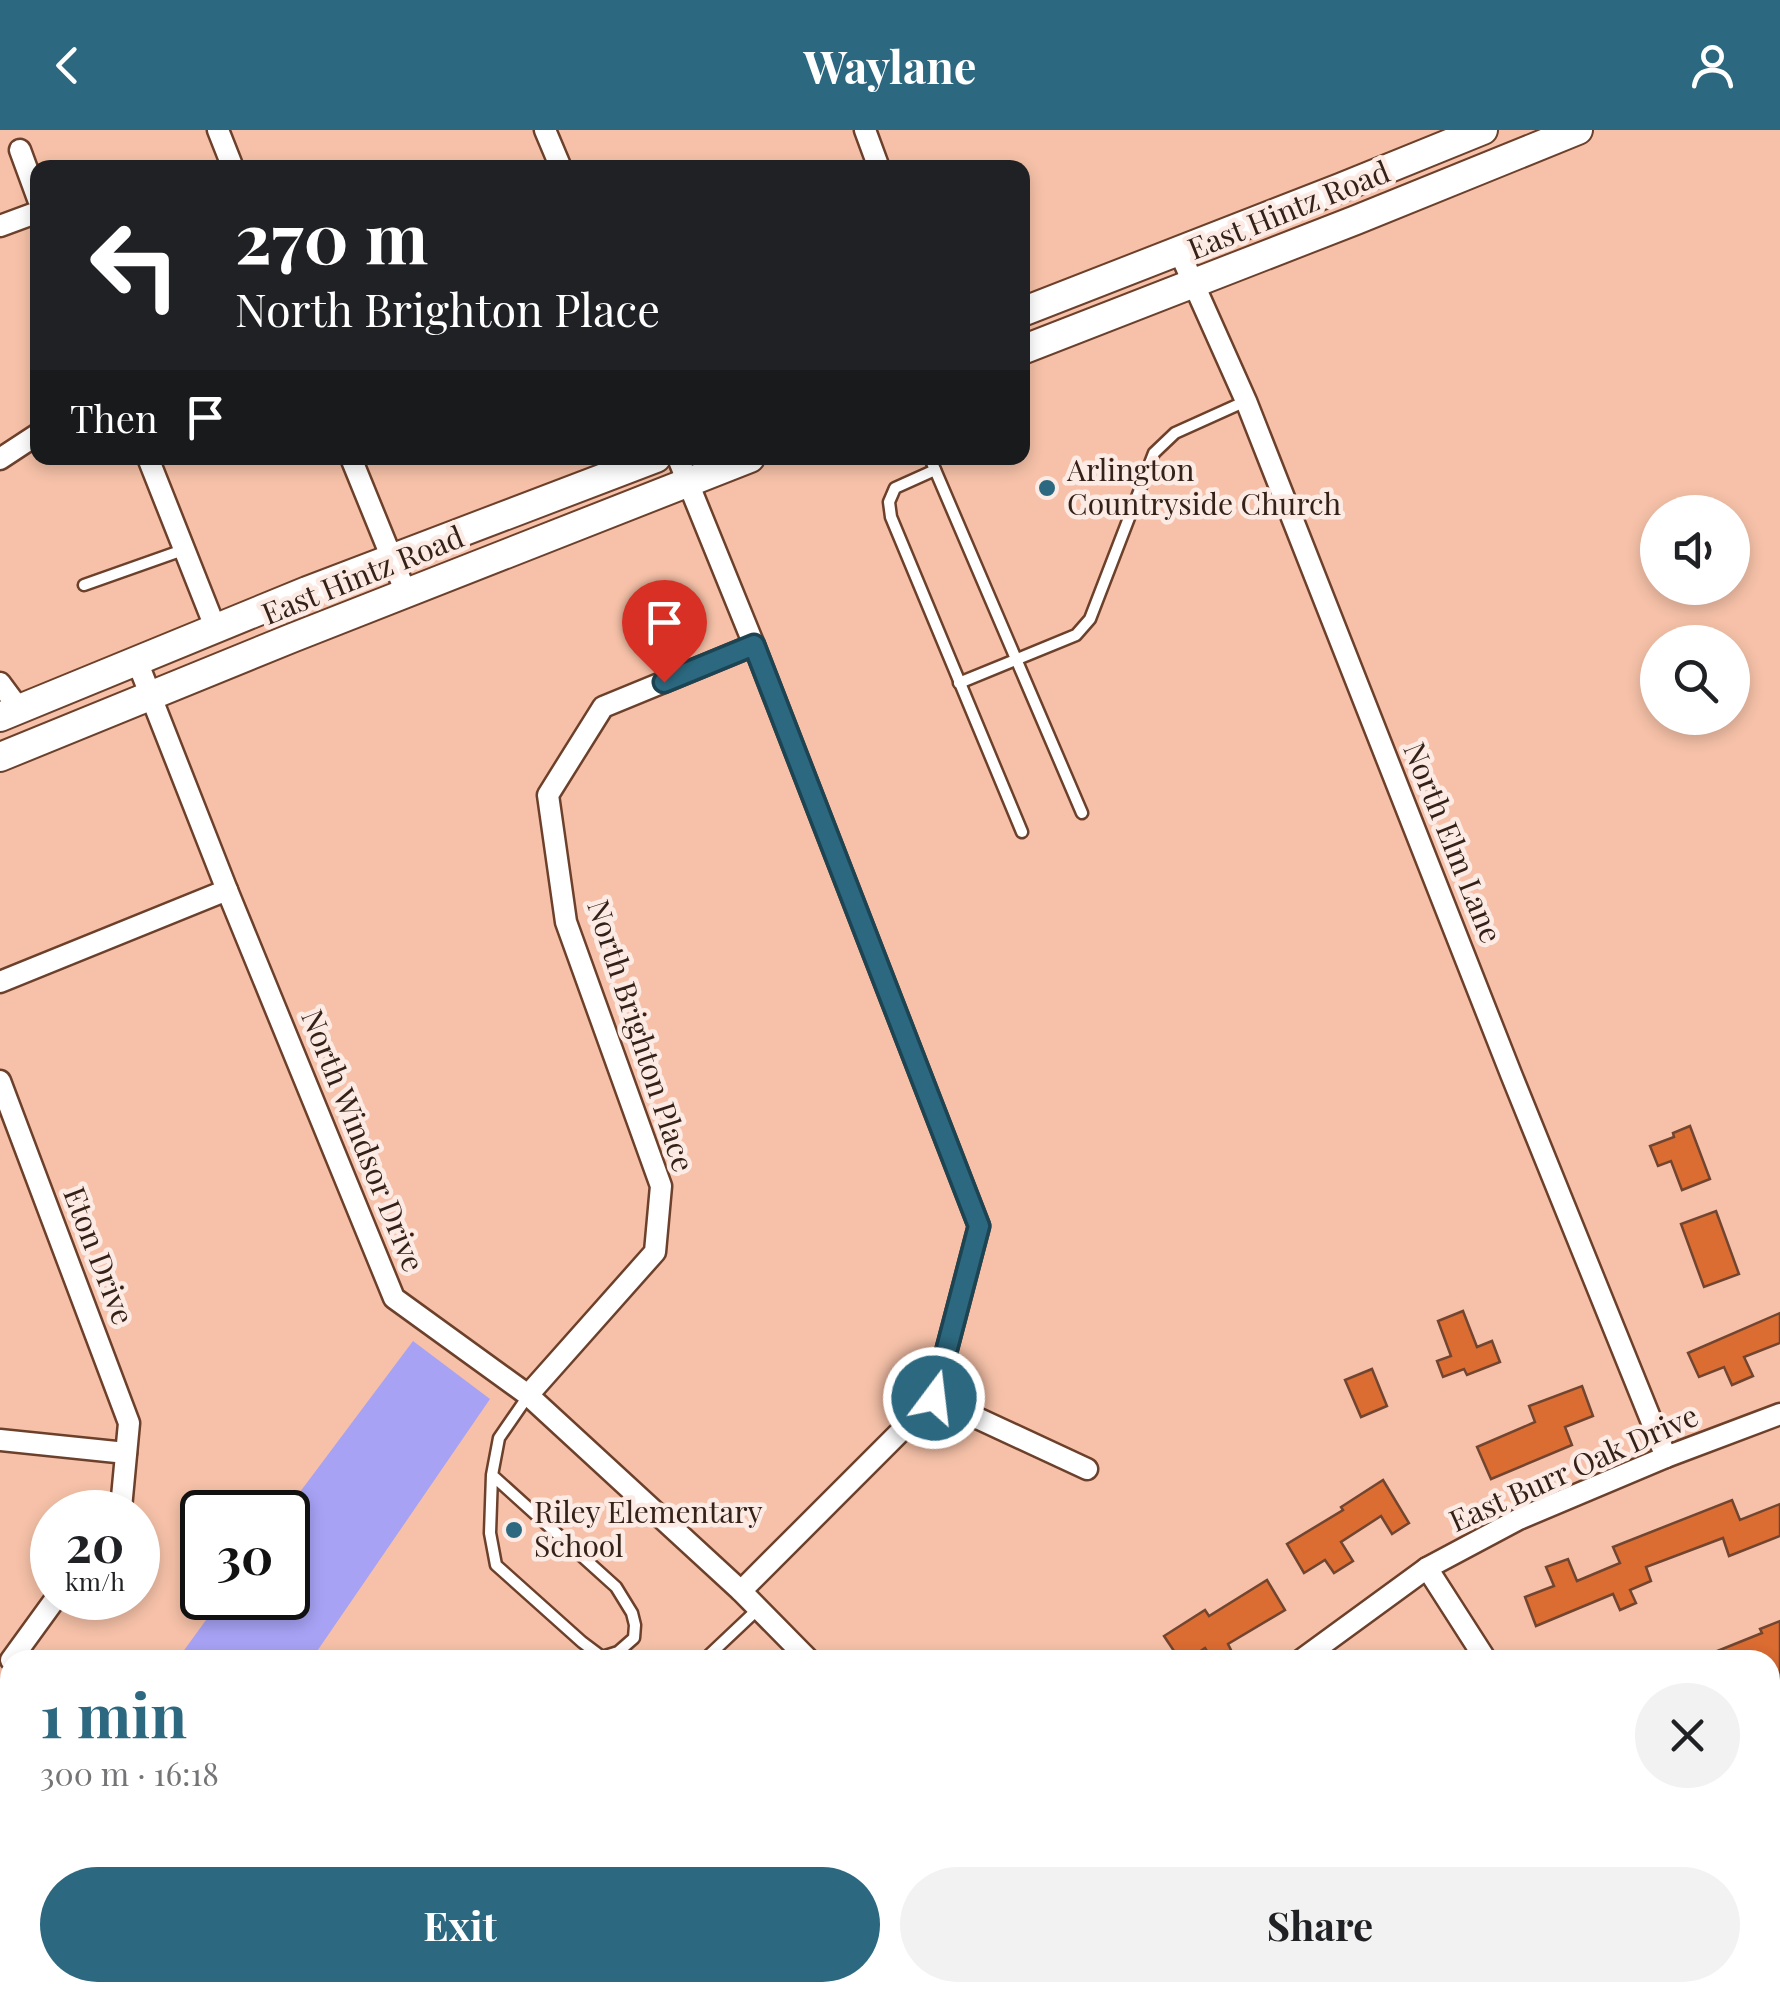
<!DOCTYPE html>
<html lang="en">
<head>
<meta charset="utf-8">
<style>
	body { margin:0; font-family:"Playfair Display",serif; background:#f2f2f2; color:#202124; height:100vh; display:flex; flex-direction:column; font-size:38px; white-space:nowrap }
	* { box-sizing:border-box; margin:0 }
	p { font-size:32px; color:#757577 }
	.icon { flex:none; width:55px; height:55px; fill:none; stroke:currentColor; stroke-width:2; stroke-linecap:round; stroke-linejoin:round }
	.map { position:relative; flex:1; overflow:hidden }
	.sheet { position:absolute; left:0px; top:1520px; width:1780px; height:352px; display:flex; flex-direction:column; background:#fff; border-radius:30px 30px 0 0; box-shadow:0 5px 15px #0003 }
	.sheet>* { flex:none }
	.hud { position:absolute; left:30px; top:30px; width:1000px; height:305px; border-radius:20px; box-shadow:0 5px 15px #0003; background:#202124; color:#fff; overflow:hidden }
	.buttons { position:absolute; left:1640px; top:365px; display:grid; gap:20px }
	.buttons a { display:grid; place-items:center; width:110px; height:110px; border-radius:50%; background:#fff; box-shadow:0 5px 15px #0003; font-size:50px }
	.speed { position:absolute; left:30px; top:1360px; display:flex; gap:20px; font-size:50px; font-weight:700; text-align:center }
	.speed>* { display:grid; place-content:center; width:130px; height:130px; border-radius:50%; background:#fff; box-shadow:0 5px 15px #0003; line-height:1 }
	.speed small { font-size:25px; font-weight:400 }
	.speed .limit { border:5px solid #111; border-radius:15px; background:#fff; color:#111 }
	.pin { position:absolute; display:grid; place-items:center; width:85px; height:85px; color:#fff; margin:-102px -42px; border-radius:50% 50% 50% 0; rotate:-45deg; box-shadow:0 0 10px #0007 }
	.pin .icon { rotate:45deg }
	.me { position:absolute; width:110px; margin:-55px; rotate:15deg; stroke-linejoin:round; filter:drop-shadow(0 0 8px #0008) }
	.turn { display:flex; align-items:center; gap:35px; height:210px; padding:0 40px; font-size:45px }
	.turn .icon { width:130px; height:130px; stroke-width:2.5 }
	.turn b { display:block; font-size:70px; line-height:85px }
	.then { display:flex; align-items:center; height:95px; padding:0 40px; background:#0003; gap:20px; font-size:38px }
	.round { display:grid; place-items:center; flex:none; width:105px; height:105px; border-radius:52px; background:#f2f2f2 }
	.summary { display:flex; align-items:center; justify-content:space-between; height:170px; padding:0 40px }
	h1 { font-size:60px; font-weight:700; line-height:75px; color:#2c6980 }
	.primary-button { display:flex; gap:20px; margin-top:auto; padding:20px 40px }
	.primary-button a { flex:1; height:115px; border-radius:60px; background:#2c6980; color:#fff; font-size:40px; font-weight:700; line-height:115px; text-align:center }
	.primary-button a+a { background:#f2f2f2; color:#202124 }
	header { display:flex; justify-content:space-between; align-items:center; height:130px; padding:0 40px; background:#2c6980; color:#fff; font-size:45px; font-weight:700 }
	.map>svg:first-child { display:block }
</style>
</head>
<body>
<header><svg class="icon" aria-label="back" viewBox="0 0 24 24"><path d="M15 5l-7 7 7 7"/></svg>Waylane<svg class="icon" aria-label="person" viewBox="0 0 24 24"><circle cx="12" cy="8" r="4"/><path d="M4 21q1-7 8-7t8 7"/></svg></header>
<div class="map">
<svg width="1780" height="1871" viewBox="0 0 1780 1871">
	<rect width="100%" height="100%" fill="#f6c1a8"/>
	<!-- green -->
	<g fill="#a7a2f4">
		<path d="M413 1211 490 1269 311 1530H177L222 1468H288V1382H285Z"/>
		<path d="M10 1781V1862L562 1863 557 1871H0V1793Z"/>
	</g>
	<!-- building -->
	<g fill="#db6c32" stroke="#724530" stroke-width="2.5">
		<path d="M1690 996 1710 1049 1682 1060 1671 1031 1658 1036 1650 1016 1674 1007 1673 1003Z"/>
		<path d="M1716 1081 1739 1144 1704 1157 1681 1094Z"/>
		<path d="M1463 1181 1477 1217 1492 1211 1500 1232 1467 1245 1464 1239 1443 1247 1437 1231 1451 1226 1438 1191Z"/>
		<path d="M1780 1183V1213L1744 1227 1753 1246 1732 1255 1724 1237 1699 1247 1688 1223Z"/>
		<path d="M1372 1239 1387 1276 1361 1287 1345 1250Z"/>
		<path d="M1582 1256 1593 1286 1565 1297 1572 1315 1491 1349 1477 1317 1535 1292 1529 1276Z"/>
		<path d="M1383 1350 1409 1393 1392 1404 1381 1386 1341 1412 1353 1431 1334 1443 1325 1430 1304 1443 1287 1414 1343 1380 1341 1377Z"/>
		<path d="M1732 1370 1740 1390 1780 1374V1406L1729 1426 1723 1408 1646 1437 1651 1451 1630 1460 1636 1473 1620 1480 1613 1464 1536 1496 1525 1467 1554 1456 1546 1437 1568 1429 1577 1451 1620 1433 1613 1417Z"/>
		<path d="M1267 1450 1285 1480 1228 1514 1231 1520 1216 1530H1213L1205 1518 1187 1530H1180L1164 1506 1205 1480 1209 1486Z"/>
		<path d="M1780 1491V1559L1770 1537V1530H1695L1762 1503 1760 1499Z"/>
	</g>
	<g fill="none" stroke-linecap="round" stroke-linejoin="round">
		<defs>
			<g id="service">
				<path d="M38 159V163"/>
				<path d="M930 328 1082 683"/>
				<path d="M935 340 895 358 889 372 891 387 1022 702"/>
				<path d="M84 455 183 420"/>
				<path d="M959 553 1076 505 1090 489 1154 323 1175 303 1246 271"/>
				<path d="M492 1345 616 1457 632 1483 635 1495 634 1508 618 1522 602 1527 582 1512 496 1435 490 1403 492 1345 499 1308 528 1266"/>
				<path d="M704 1530 758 1479"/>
			</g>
			<g id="minor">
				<path d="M218 0 233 38"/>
				<path d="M545 0 561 38"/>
				<path d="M865 0 879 38"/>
				<path d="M20 20 38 69"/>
				<path d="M0 96 38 82"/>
				<path d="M1179 121 1246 271 1511 944 1666 1327"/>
				<path d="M148 328 215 497"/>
				<path d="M351 328 406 463"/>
				<path d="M678 328 754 515 979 1096 934 1268 741 1461"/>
				<path d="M0 329 38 304"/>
				<path d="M137 531 227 760 394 1168 528 1265 741 1461 809 1530"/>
				<path d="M0 553 20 580"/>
				<path d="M0 852 227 760"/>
				<path d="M0 951 129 1293 121 1378 118 1382"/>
				<path d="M528 1265 655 1122 661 1056 566 792 548 665 603 577 754 515"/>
				<path d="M934 1268 1087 1339"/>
				<path d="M0 1310 126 1323"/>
				<path d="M1427 1438 1486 1530"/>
				<path d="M11 1530 56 1468"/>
				<path d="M1301 1530 1427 1438 1519 1389 1666 1327 1780 1284"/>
				<path d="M1770 1603 1780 1599"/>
				<path d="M990 1862 993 1871"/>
				<path d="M1298 1862 1302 1871"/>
				<path d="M581 1871 586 1862"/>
			</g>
			<g id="secondary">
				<path d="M1022 182 1340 58 1483 0"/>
				<path d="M1022 220 1356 90 1578 0"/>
				<path d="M0 587 307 461 656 328"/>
				<path d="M0 627 292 508 750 328"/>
			</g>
		</defs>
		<!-- service casing -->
		<use href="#service" stroke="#6c402b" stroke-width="15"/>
		<!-- minor casing -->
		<use href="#minor" stroke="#6c402b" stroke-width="25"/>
		<!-- secondary casing -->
		<use href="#secondary" stroke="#6c402b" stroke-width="32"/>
		<!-- path -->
		<g stroke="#987362" stroke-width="4" stroke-dasharray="5 8" stroke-linecap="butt">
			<path d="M0 1665 10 1672"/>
			<path d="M353 1862 357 1871"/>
		</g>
		<!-- service -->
		<use href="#service" stroke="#fff" stroke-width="10"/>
		<!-- minor -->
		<use href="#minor" stroke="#fff" stroke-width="20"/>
		<!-- secondary -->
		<use href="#secondary" stroke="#fff" stroke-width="28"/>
	</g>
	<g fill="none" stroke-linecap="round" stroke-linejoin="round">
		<defs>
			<path id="route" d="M664 552 754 515 979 1096 934 1268"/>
		</defs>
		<!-- route casing -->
		<use href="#route" stroke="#1d4453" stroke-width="25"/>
		<!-- route -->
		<use href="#route" stroke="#2c6980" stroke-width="18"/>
	</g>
	<!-- markers -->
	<g fill="#2c6980" stroke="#fcebe4" stroke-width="4">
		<circle cx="1047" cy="358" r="10"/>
		<circle cx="514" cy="1400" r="10"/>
	</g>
	<g text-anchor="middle" stroke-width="9" stroke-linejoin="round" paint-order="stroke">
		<!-- street labels -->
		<g font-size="30" fill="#342117" stroke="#fcebe4">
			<text transform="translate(1289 81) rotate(-22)" y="10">East Hintz Road</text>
			<text transform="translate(363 446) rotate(-22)" y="10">East Hintz Road</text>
			<text transform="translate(1452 713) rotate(68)" y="10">North Elm Lane</text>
			<text transform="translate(640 906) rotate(72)" y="10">North Brighton Place</text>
			<text transform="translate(362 1011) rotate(68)" y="10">North Windsor Drive</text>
			<text transform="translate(98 1126) rotate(69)" y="10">Eton Drive</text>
			<text transform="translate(1574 1339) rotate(-24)" y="10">East Burr Oak Drive</text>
		</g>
		<!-- poi labels -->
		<g font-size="30" fill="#342117" stroke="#fcebe4" text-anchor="start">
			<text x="1067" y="351">Arlington<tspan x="1067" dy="34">Countryside Church</tspan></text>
			<text x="534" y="1393">Riley Elementary<tspan x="534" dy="34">School</tspan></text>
		</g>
	</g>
</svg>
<div class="buttons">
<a><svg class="icon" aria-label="sound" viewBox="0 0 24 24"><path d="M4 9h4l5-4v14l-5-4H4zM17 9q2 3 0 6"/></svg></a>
<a><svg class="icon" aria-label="search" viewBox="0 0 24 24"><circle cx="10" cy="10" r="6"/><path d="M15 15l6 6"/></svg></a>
</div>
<div class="speed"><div>20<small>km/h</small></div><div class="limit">30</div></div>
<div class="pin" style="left:664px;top:552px;background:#d93025"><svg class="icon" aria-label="arrive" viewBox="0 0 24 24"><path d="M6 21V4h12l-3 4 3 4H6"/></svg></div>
<svg class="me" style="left:934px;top:1268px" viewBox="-20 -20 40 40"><circle r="17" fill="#2c6980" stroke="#fff" stroke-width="3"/><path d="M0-11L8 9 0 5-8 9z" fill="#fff"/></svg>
<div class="hud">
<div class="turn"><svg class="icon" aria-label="left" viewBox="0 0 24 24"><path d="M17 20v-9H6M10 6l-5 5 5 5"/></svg><div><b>270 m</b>North Brighton Place</div></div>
<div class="then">Then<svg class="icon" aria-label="arrive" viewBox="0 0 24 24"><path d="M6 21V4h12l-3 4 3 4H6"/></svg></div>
</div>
<section class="sheet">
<div class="summary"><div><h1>1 min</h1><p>300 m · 16:18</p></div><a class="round"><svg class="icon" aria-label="close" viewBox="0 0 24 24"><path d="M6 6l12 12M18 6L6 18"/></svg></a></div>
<div class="primary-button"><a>Exit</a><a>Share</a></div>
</section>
</div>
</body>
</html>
